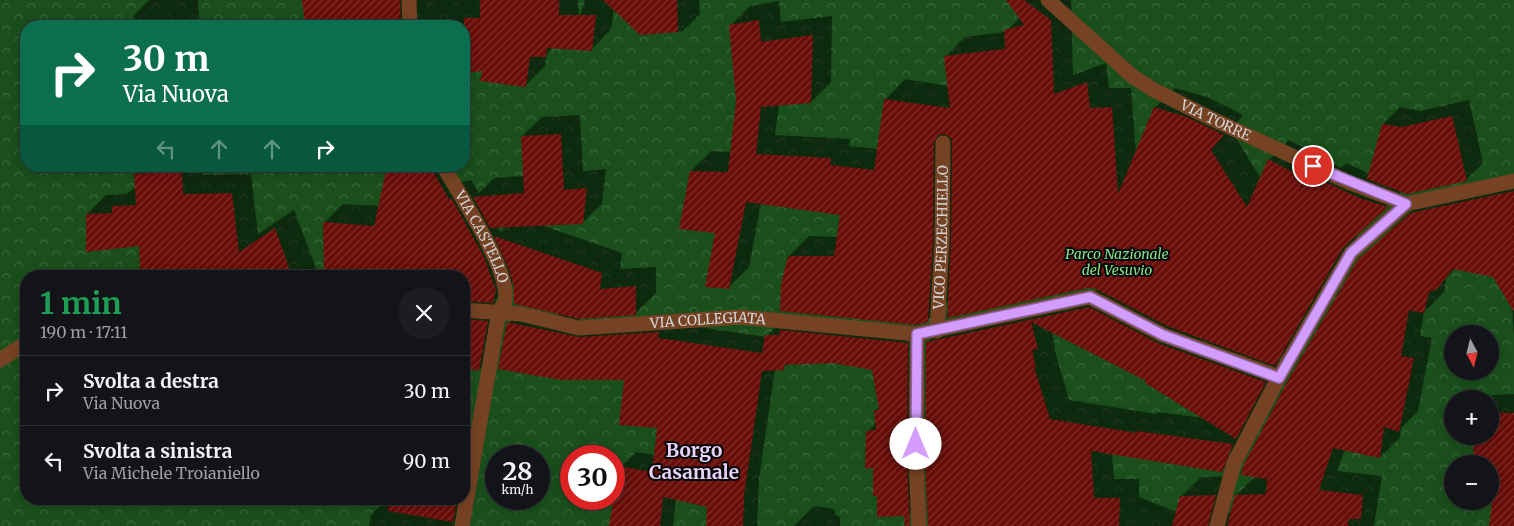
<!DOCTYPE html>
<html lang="it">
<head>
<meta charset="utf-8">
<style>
	body { margin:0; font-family:Merriweather,serif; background:#1c1d20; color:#f1f3f6; height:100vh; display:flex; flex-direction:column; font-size:19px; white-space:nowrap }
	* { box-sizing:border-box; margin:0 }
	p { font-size:16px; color:#9d9ea1 }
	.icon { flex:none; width:28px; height:28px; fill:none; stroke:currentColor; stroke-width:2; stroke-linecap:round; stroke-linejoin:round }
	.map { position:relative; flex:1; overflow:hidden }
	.side { position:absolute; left:20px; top:270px; width:450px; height:235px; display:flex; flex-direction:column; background:#131417; border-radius:20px; box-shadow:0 2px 12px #0003,0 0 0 1px #323336 }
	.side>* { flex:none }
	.top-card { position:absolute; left:20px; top:20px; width:450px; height:152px; border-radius:20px; box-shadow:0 2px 12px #0003,0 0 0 1px #323336; background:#0b6e4f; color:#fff; overflow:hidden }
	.needle { width:32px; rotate:173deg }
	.fabs { position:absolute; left:1444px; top:325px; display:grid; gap:10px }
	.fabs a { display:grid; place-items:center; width:55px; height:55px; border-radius:50%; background:#131417; box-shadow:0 2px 12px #0003,0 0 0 1px #323336; font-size:25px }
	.speed { position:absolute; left:485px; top:445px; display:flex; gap:10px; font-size:25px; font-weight:700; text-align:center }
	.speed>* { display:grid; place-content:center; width:65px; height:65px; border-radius:50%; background:#131417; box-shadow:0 2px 12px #0003,0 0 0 1px #323336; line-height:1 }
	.speed small { font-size:12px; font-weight:400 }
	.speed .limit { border:8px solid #d22; background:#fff; color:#111 }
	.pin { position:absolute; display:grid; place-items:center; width:42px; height:42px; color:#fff; margin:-21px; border:2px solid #fff; border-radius:50%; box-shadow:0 1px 5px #0007 }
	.me { position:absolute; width:55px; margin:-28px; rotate:0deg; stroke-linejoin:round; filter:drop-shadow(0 0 4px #0008) }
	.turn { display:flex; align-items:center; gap:18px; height:105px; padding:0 20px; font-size:22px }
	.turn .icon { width:65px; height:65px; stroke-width:2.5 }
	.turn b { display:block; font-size:35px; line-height:42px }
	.lanes { display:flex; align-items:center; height:48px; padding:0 20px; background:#0003; justify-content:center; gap:25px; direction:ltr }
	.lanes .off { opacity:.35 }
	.round { display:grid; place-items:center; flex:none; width:52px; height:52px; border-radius:26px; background:#1c1d20 }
	.overview { display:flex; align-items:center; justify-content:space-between; height:85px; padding:0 20px }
	h1 { font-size:30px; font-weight:700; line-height:38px; color:#1e9e55 }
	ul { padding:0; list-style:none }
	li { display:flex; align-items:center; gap:15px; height:70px; padding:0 20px; border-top:1px solid #323336 }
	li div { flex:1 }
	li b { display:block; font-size:19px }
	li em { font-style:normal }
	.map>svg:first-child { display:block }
</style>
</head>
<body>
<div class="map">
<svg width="1514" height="526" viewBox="0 0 1514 526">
	<defs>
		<pattern id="park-crowns" width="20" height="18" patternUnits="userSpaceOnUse" patternTransform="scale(1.25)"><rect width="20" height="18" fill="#1a4f1c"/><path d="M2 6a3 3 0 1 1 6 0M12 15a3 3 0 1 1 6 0" fill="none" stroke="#3a673c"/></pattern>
		<pattern id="building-hatch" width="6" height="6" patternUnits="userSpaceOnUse" patternTransform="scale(1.25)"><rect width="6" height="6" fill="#690d08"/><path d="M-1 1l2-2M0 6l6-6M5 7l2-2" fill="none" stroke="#7e2f2b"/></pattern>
	</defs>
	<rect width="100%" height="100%" fill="#191b1f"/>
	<!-- park -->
	<path fill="url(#park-crowns)" fill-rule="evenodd" d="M0 0H1514V526H0ZM26 26H464V166H26ZM26 276H464V499H26ZM1452 334H1490V371H1452ZM1452 399H1490V436H1452ZM496 456H539V499H496ZM571 456H614V499H571ZM1452 464H1490V501H1452Z"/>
	<!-- shadow -->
	<g fill="#0007" fill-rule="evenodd">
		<path d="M149 0H198L199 22H205L206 26H135L134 15Z"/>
		<path d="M304 0H578L579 19 585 0H699L700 14 683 31 640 33 614 8 611 29 591 50 553 47 547 54 545 66 526 85 483 70 464 72V26H306Z"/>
		<path d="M1008 0H1071L1073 75 1106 63 1109 88H1131L1136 153 1155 108 1175 88 1207 97 1243 115 1231 130 1261 179 1269 160 1289 140 1341 168 1346 163 1370 174 1383 124 1400 107 1420 111 1469 100 1483 163 1466 180 1402 191 1360 231 1294 344 1278 360 1284 363 1241 451 1222 470 1112 453 1114 479H1139V497L1177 512 1181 497 1201 477 1234 476 1227 508 1231 515 1236 495 1256 476 1359 260 1431 193 1514 176V337L1512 307 1494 276 1456 268 1446 278 1444 292 1424 312 1420 336 1432 338 1418 411 1401 428 1400 438 1380 457 1345 449 1337 471 1382 476 1374 526H932L928 342 947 322 1099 290 1094 287 949 299 927 321 789 256 809 236 838 237 841 214 761 203 749 267 729 287 717 232 691 171 711 151 732 152 737 101 730 26 750 6 779 1 781 22 832 16 831 82 811 102 779 104 775 135 850 139 849 146 878 149 886 99 905 79 948 86 945 57 965 37 1006 32 1020 17ZM1053 332 1148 380 1204 418 1158 412 1156 414 1069 400 1054 348 1055 346 1052 333Z"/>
		<path d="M580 115 583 171 606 169 602 204 582 223 541 225 622 253 620 269 656 267V293L636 313 575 318 595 323H673L766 337 782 320 922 328 924 499 909 514 878 494 868 432 876 423 875 411 880 406 873 369 834 362 788 364 783 369H775L759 479 757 526H769H708V506L676 498 673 526H610L621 467 636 452 655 455 658 427 625 379 508 323 523 308 558 315 559 313 514 281 494 301 506 302 498 351 479 370 464 367V276H326L324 223 343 204 380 206 388 166H453L457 183 471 180 479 193 494 178 524 176 522 136 542 117ZM506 226 500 232 497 227Z"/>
		<path d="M143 166H202V175L251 174 258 234 294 210 319 276H142L140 245 87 214 106 195 126 194 136 187 135 175Z"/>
		<path d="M1514 394V526H1491L1496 484 1493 468H1490L1489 399 1493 395Z"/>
		<path d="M417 499H464L465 526H369L371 515 386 500 416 503Z"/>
		<path d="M814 506 834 509 835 515 840 517V526H794Z"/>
	</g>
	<!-- building -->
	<g fill="url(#building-hatch)">
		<path d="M302 0H400L401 26H305Z"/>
		<path d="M480 0H559V15H596L592 51 547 48 546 57H530L526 87 480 81 482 71 464 73V18H480Z"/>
		<path d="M603 0H677L678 32 640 35Z"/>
		<path d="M1006 0H1024L1051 20 1054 94 1087 82 1090 108 1112 107 1118 194 1154 107 1187 117 1224 135 1211 150 1247 207 1268 159 1321 187 1325 182 1362 199 1388 207 1343 248 1275 366 1167 326 1094 288H1088L947 318 951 241 952 143 951 138 944 134 938 135 934 143 933 241 928 322 916 325 780 311 781 284 788 256H834L840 215 746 202 729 289 705 287 715 233 679 229 690 171 728 172 736 101 729 25 759 20 761 42 813 35 811 103 761 107 756 154 831 158 830 165 874 170 884 99 950 108 944 56 1005 49 1004 30 1024 25Z"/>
		<path d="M1452 116 1467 181 1407 194 1367 179 1382 124 1402 127Z"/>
		<path d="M561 134 564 190 587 188 583 224 490 228 473 197 524 193 521 136Z"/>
		<path d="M387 166H430L449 199H452L484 257 496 290 493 303 464 301V276H324L323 222 374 226Z"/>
		<path d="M182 171 183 194 232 193 239 252 275 228 292 276H173L172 269 140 270 139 246 86 252V214L112 213V206L136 205 134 174Z"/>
		<path d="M1514 191V312L1493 277 1453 269 1437 289 1429 292 1424 313 1409 310 1401 356 1414 358 1399 432 1384 427 1380 458 1333 448 1319 490 1363 495 1361 519H1349L1348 526H1227L1235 495 1266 494 1267 479 1241 475 1243 466 1287 382 1358 259 1410 213Z"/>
		<path d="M494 236 602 273 600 289 636 286V315L580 319 514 304V288L509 269Z"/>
		<path d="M1089 307 1160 344 1266 382 1236 439 1145 383 1146 381 1031 322 1038 349 1032 350 1036 367H1034L1050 419 1137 433V431L1233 444 1222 472 1091 451 1094 498H1120L1119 526H928L925 462 926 342Z"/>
		<path d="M464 319 488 321 479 371 464 368Z"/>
		<path d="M507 322 579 337 659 332 658 338 762 353 765 335H779L780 330 908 343 907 462 910 526H905L904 516 877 517V496H873V468L865 469 866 431 876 430 874 410H879L872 370 833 363 784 365V370L762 371 744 496 743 526H706L707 507 663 497 660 526H609L619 466 652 472 657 428 619 425 624 380H561L498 369Z"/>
		<path d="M1490 413H1514V526H1489L1494 485 1491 484 1492 464H1474L1473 436H1490Z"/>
		<path d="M1216 495 1208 526H1172L1180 496Z"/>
		<path d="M389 499H445L457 501 453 522 388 511Z"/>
	</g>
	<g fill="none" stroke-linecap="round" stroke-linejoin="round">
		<!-- minor -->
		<g stroke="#754223" stroke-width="15">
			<path d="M409 0 410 26"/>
			<path id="s1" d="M1048 0 1132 76 1154 90 1208 117 1348 182 1406 204"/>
			<path id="s2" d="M443 166C458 192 512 273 505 301 504 304 501 308 499 311L462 526"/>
			<path id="s3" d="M464 310 521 314 579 328 740 317 917 334 1090 297 1163 335 1279 377"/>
			<path id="s4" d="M937 331 942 241 943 143"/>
			<path d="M917 334 916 462 919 526"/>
			<path d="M0 360 26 343"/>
			<path d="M1217 526 1234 463 1279 377 1351 253 1406 204 1514 181"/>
		</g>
	</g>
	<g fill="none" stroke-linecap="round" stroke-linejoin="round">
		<defs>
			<path id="route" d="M916 444 917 334 1090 297 1163 335 1279 378 1351 253 1406 204 1313 166"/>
		</defs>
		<!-- route casing -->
		<use href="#route" stroke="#8a65a4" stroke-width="12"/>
		<!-- route -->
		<use href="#route" stroke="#d49cfc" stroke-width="9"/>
	</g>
	<g text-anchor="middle" stroke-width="4" stroke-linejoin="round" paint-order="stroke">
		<!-- street labels -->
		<g font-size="14" fill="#d3d4d7" stroke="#050607">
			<text dy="5" stroke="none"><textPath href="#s1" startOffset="208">VIA TORRE</textPath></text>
			<text dy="5" stroke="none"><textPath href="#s4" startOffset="94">VICO PERZECHIELLO</textPath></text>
			<text dy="5" stroke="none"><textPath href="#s2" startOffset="81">VIA CASTELLO</textPath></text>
			<text dy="5" stroke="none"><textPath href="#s3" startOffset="246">VIA COLLEGIATA</textPath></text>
		</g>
		<!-- park labels -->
		<g font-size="14" font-style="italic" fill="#87e587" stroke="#050607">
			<text x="1117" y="259">Parco Nazionale<tspan x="1117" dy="16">del Vesuvio</tspan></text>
		</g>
		<!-- district labels -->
		<g font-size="19" font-weight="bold" fill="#e8d1fa" stroke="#050607">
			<text x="694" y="457">Borgo<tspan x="694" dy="22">Casamale</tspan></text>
		</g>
	</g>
</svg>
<div class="fabs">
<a><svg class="needle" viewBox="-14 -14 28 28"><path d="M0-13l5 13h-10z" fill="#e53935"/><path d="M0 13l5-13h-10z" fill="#9d9ea1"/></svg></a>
<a>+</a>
<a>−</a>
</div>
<div class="speed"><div>28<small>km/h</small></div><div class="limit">30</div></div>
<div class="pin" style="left:1313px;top:166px;background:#d93025"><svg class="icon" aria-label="arrive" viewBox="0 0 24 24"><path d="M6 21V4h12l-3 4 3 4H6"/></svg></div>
<svg class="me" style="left:916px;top:444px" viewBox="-20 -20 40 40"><circle r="19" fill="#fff"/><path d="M0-13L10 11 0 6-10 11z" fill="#d49cfc"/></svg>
<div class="top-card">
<div class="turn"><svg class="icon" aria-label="right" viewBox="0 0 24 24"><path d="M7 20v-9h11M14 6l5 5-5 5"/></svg><div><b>30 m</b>Via Nuova</div></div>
<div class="lanes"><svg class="icon off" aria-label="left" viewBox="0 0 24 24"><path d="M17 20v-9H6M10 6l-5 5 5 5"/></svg><svg class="icon off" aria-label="ahead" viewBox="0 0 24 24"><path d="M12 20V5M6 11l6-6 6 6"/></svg><svg class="icon off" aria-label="ahead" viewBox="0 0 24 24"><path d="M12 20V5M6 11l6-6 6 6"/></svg><svg class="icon" aria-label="right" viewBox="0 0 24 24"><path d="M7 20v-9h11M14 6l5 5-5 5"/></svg></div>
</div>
<section class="side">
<div class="overview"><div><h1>1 min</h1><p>190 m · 17:11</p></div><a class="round"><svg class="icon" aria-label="close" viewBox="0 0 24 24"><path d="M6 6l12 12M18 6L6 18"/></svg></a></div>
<ul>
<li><svg class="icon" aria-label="right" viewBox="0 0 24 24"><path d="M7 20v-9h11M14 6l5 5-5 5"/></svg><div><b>Svolta a destra</b><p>Via Nuova</p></div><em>30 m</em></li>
<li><svg class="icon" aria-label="left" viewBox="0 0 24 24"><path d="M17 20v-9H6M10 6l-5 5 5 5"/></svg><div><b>Svolta a sinistra</b><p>Via Michele Troianiello</p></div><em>90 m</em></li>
</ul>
</section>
</div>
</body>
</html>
